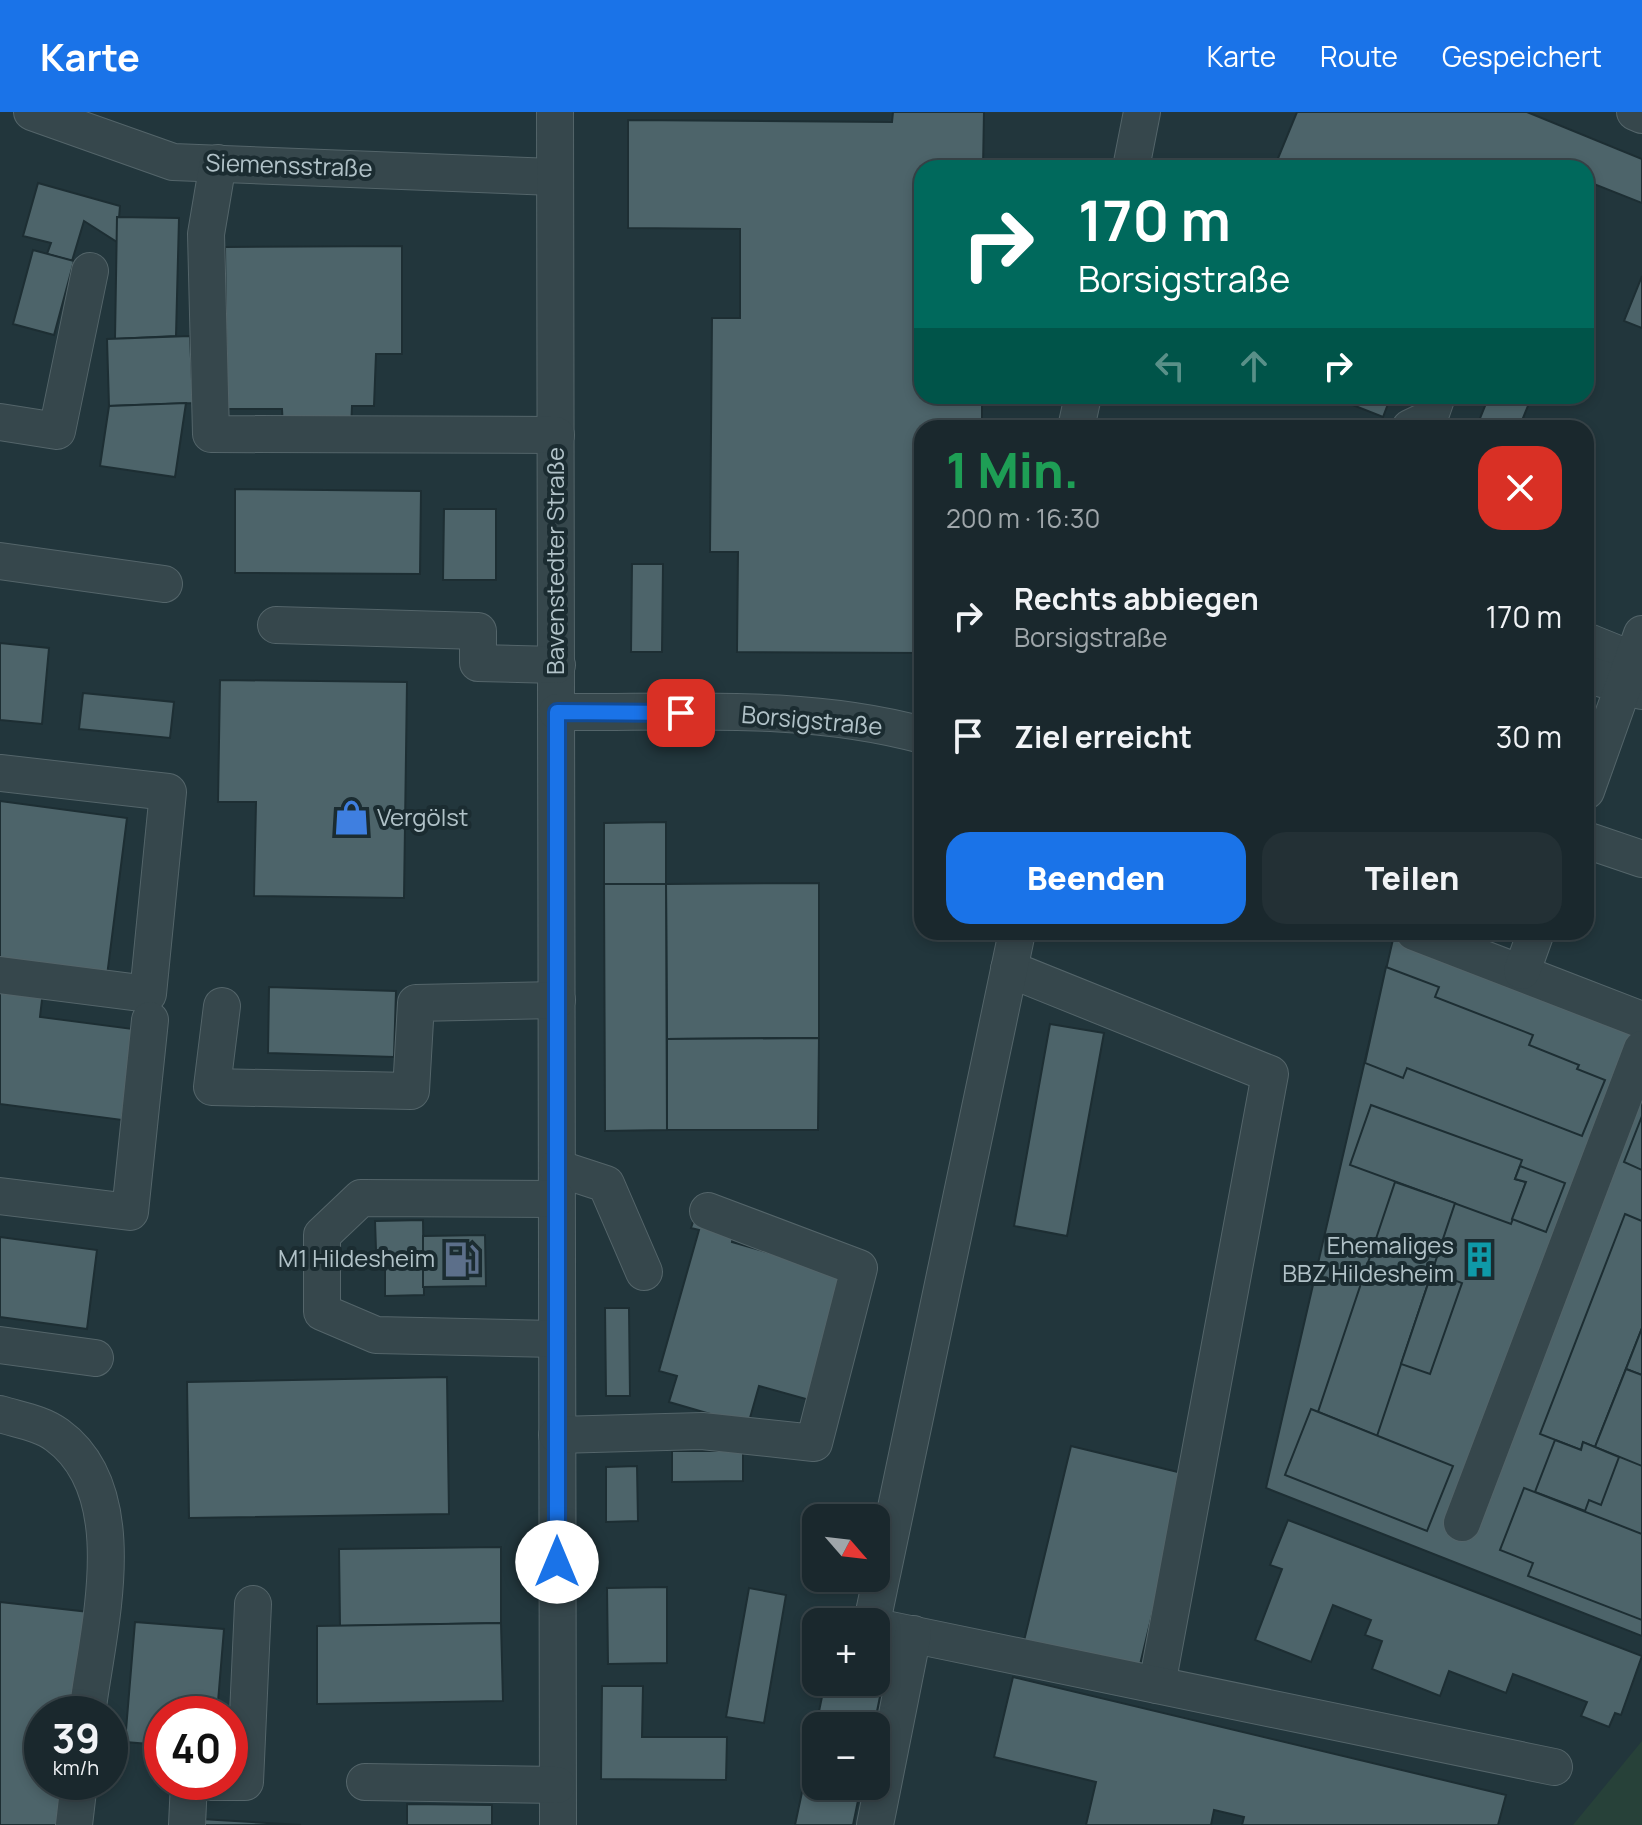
<!DOCTYPE html>
<html lang="de">
<head>
<meta charset="utf-8">
<style>
	body { margin:0; font-family:Manrope,sans-serif; background:#233035; color:#f1f3f6; height:100vh; display:flex; flex-direction:column; font-size:30px; white-space:nowrap }
	* { box-sizing:border-box; margin:0 }
	p { font-size:26px; color:#9fa6aa }
	.icon { flex:none; width:44px; height:44px; fill:none; stroke:currentColor; stroke-width:2; stroke-linecap:round; stroke-linejoin:round }
	.map { position:relative; flex:1; overflow:hidden }
	.panel { position:absolute; left:914px; top:308px; width:680px; height:520px; display:flex; flex-direction:column; background:#1a282d; border-radius:24px; box-shadow:0 4px 12px #0003,0 0 0 2px #384449 }
	.panel>* { flex:none }
	.guide { position:absolute; left:914px; top:48px; width:680px; height:244px; border-radius:24px; box-shadow:0 4px 12px #0003,0 0 0 2px #384449; background:#00695c; color:#fff; overflow:hidden }
	.needle { width:52px; rotate:118deg }
	.controls { position:absolute; left:802px; top:1392px; display:grid; gap:16px }
	.controls a { display:grid; place-items:center; width:88px; height:88px; border-radius:16px; background:#1a282d; box-shadow:0 4px 12px #0003,0 0 0 2px #384449; font-size:40px }
	.speed { position:absolute; left:24px; top:1584px; display:flex; gap:16px; font-size:40px; font-weight:700; text-align:center }
	.speed>* { display:grid; place-content:center; width:104px; height:104px; border-radius:50%; background:#1a282d; box-shadow:0 4px 12px #0003,0 0 0 2px #384449; line-height:1 }
	.speed small { font-size:20px; font-weight:400 }
	.speed .limit { border:12px solid #d22; background:#fff; color:#111 }
	.pin { position:absolute; display:grid; place-items:center; width:68px; height:68px; color:#fff; margin:-34px; border-radius:16px; box-shadow:0 4px 12px #0006 }
	.me { position:absolute; width:88px; margin:-44px; rotate:0deg; stroke-linejoin:round; filter:drop-shadow(0 0 6px #0008) }
	.turn { display:flex; align-items:center; gap:28px; height:168px; padding:0 32px; font-size:36px }
	.turn .icon { width:104px; height:104px; stroke-width:2.5 }
	.turn b { display:block; font-size:56px; line-height:68px }
	.lanes { display:flex; align-items:center; height:76px; padding:0 32px; background:#0003; justify-content:center; gap:40px; direction:ltr }
	.lanes .off { opacity:.35 }
	.round { display:grid; place-items:center; flex:none; width:84px; height:84px; border-radius:24px; background:#233035 }
	.head { display:flex; align-items:center; justify-content:space-between; height:136px; padding:0 32px }
	h1 { font-size:48px; font-weight:800; line-height:60px; color:#1e9e55 }
	.action { display:flex; gap:16px; margin-top:auto; padding:16px 32px }
	.action a { flex:1; height:92px; border-radius:24px; background:#1a73e8; color:#fff; font-size:32px; font-weight:800; line-height:92px; text-align:center }
	.action a+a { background:#233035; color:#f1f3f6 }
	ul { padding:0; list-style:none }
	li { display:flex; align-items:center; gap:24px; height:120px; padding:0 32px }
	li div { flex:1 }
	li b { display:block; font-size:30px }
	li em { font-style:normal }
	header { display:flex; align-items:center; gap:48px; box-sizing:border-box; height:112px; padding:0 40px; background:#1a73e8; color:#fff }
	header strong { font-size:38px }
	nav { display:flex; gap:44px; margin-inline-start:auto; font-size:28px }
	.map>svg:first-child { display:block }
</style>
</head>
<body>
<header>
<strong>Karte</strong>
<nav><a>Karte</a><a>Route</a><a>Gespeichert</a></nav>
</header>
<div class="map">
<svg width="1642" height="1713" viewBox="0 0 1642 1713">
	<rect width="100%" height="100%" fill="#22363c"/>
	<!-- green -->
	<path fill="#274139" d="M1642 1629V1713H1573Z"/>
	<!-- building -->
	<g fill="#4d646a" stroke="#1d2e33" stroke-width="2">
		<path d="M893 0H984L983 56H922V284H982V316H922V541L737 540 738 440H710L712 206H740V117L628 116V8L892 10Z"/>
		<path d="M1297 0H1527L1642 47V91L1589 70 1586 77V56H1274Z"/>
		<path d="M38 71 120 94 117 130 84 109 72 149 47 142 51 131 23 124Z"/>
		<path d="M117 105 179 106 176 224 115 227Z"/>
		<path d="M402 134V242H376L374 294H352L351 318 283 317 282 297H227L225 135Z"/>
		<path d="M33 138 74 149 54 223 13 212Z"/>
		<path d="M1642 164V216L1624 209Z"/>
		<path d="M190 224 193 291 109 294 107 227Z"/>
		<path d="M1330 284H1391L1383 305Z"/>
		<path d="M1489 284H1532L1519 316H1476Z"/>
		<path d="M186 291 175 365 100 354 109 294Z"/>
		<path d="M235 377 421 379 420 462 235 461Z"/>
		<path d="M444 397H496V468H443Z"/>
		<path d="M632 452H663L662 540H631Z"/>
		<path d="M0 531 49 536 42 612 0 608Z"/>
		<path d="M220 568 407 570 404 786 254 784 256 690H218Z"/>
		<path d="M83 581 174 590 170 626 79 617Z"/>
		<path d="M0 689 127 706 107 864 0 851Z"/>
		<path d="M666 710V772H604V711Z"/>
		<path d="M819 771V926L667 927 666 772Z"/>
		<path d="M604 772H666L667 1018 605 1019Z"/>
		<path d="M1394 823 1642 919V1524L1266 1376Z"/>
		<path d="M1386 855 1439 875 1435 885 1533 923 1529 933 1579 953 1577 957 1605 968 1582 1024 1407 956 1403 966 1365 951Z"/>
		<path d="M0 874 43 879 40 905 133 917 122 1008 0 992Z"/>
		<path d="M269 875 396 879 394 945 268 941Z"/>
		<path d="M1050 912 1104 921 1067 1124 1014 1114Z"/>
		<path d="M819 926 818 1018H667V927Z"/>
		<path d="M1371 993 1522 1048 1515 1067 1526 1070 1511 1112 1350 1053Z"/>
		<path d="M1642 1004V1058L1624 1050Z"/>
		<path d="M1520 1054 1565 1071 1546 1120 1512 1107 1526 1070 1515 1067Z"/>
		<path d="M1395 1070 1455 1091 1377 1324 1318 1300Z"/>
		<path d="M1625 1102 1642 1109V1216L1595 1335 1583 1330 1581 1338 1540 1322Z"/>
		<path d="M694 1107 734 1119 732 1130 849 1164 813 1289 759 1274 748 1313 669 1290 677 1264 659 1259 699 1118 691 1116Z"/>
		<path d="M423 1108 424 1183 385 1184V1138H376L375 1109Z"/>
		<path d="M485 1123 486 1174 423 1175V1124Z"/>
		<path d="M0 1125 97 1138 87 1217 0 1205Z"/>
		<path d="M1432 1160 1462 1171 1430 1262 1401 1252Z"/>
		<path d="M605 1196H629L630 1284H606Z"/>
		<path d="M1642 1216V1263L1626 1257Z"/>
		<path d="M1626 1257 1642 1263V1354L1595 1335Z"/>
		<path d="M447 1265 449 1402 189 1406 187 1270Z"/>
		<path d="M1311 1297 1453 1354 1427 1419 1285 1363Z"/>
		<path d="M1555 1328 1581 1338 1583 1330 1619 1345 1601 1393 1589 1388 1585 1399 1535 1380Z"/>
		<path d="M1071 1334 1186 1362 1138 1561 1023 1533Z"/>
		<path d="M672 1339H743V1369L672 1370Z"/>
		<path d="M637 1354 638 1409 606 1410V1355Z"/>
		<path d="M1524 1376 1642 1422V1508L1528 1464 1533 1451 1500 1438Z"/>
		<path d="M1288 1408 1642 1544 1621 1603 1615 1601 1609 1615 1581 1604 1587 1590 1513 1562 1506 1581 1449 1559 1440 1584 1372 1557 1382 1529 1365 1523 1371 1508 1333 1493 1311 1550 1255 1528 1282 1457 1270 1453Z"/>
		<path d="M501 1435V1511L340 1514 339 1437Z"/>
		<path d="M667 1475V1551L608 1552 607 1476Z"/>
		<path d="M749 1476 786 1483 764 1611 726 1605Z"/>
		<path d="M0 1490 89 1500 76 1602H42V1670H68L62 1713H0Z"/>
		<path d="M135 1510 224 1517 217 1602H162V1633L125 1630Z"/>
		<path d="M501 1511 503 1589 317 1592V1514Z"/>
		<path d="M876 1553 886 1555 874 1614H816L825 1570H876Z"/>
		<path d="M1013 1565 1506 1683 1498 1713H1242L1244 1705 1214 1698 1211 1713H1086L1096 1670 994 1645Z"/>
		<path d="M602 1574H643L642 1625H727L726 1668 601 1667Z"/>
		<path d="M816 1615V1674H861L853 1713H795Z"/>
		<path d="M407 1692 492 1693V1713H407Z"/>
		<path d="M201 1707 301 1713H201Z"/>
	</g>
	<g fill="none" stroke-linecap="round" stroke-linejoin="round">
		<defs>
			<g id="minor">
				<path d="M32 0 173 50 554 65"/>
				<path d="M555 0 558 1713"/>
				<path d="M1635 0 1642 3"/>
				<path d="M218 51 206 122 211 322 556 323"/>
				<path d="M1131 56 1142 0"/>
				<path d="M0 310 57 319 90 159"/>
				<path d="M1076 316 1083 284"/>
				<path d="M1410 316 1429 307 1437 284"/>
				<path d="M0 449 164 472"/>
				<path d="M276 513 478 519V551L557 553"/>
				<path d="M1586 529 1633 548"/>
				<path d="M1586 562 1642 579"/>
				<path d="M557 600C677 601 805 591 922 623"/>
				<path d="M0 661 168 680 148 882 0 863"/>
				<path d="M1586 679 1642 522"/>
				<path d="M1586 728 1642 747"/>
				<path d="M1414 820 1642 908"/>
				<path d="M1009 857 1270 962 1157 1573"/>
				<path d="M1522 859 1536 820"/>
				<path d="M222 894 212 975 411 979 416 891 557 888"/>
				<path d="M557 1056 606 1072 644 1160"/>
				<path d="M0 1084 130 1100 150 908"/>
				<path d="M556 1087 361 1086 322 1123V1200L376 1223 556 1227"/>
				<path d="M0 1233 95 1246"/>
				<path d="M0 1302C19 1308 41 1311 57 1323 137 1381 97 1520 87 1602"/>
				<path d="M557 1323 702 1319 814 1331 859 1156 708 1099"/>
				<path d="M1462 1411 1642 937"/>
				<path d="M872 1510 1017 820"/>
				<path d="M876 1515 1554 1655"/>
				<path d="M210 1670H245L253 1492"/>
				<path d="M365 1670 557 1673"/>
				<path d="M74 1713 79 1670"/>
				<path d="M187 1713 189 1670"/>
				<path d="M875 1713 913 1522"/>
			</g>
		</defs>
		<!-- minor casing -->
		<use href="#minor" stroke="#54656a" stroke-width="38"/>
		<!-- minor -->
		<use href="#minor" stroke="#36474c" stroke-width="36"/>
	</g>
	<g fill="none" stroke-linecap="round" stroke-linejoin="round">
		<defs>
			<path id="route" d="M557 1450V600L681 601"/>
		</defs>
		<!-- route casing -->
		<use href="#route" stroke="#114b97" stroke-width="20"/>
		<!-- route -->
		<use href="#route" stroke="#1a73e8" stroke-width="14"/>
	</g>
	<!-- icons -->
	<defs>
		<symbol id="shop-bare" viewBox="-9 -9 18 18"><path d="M-5-2.5h2.3a2.7 3.5 0 0 1 5.4 0H5L5.5 6h-11ZM-1.5-2.5h3a1.5 2.3 0 0 0-3 0Z" fill="#3f7fe0" stroke="#1b2c31" stroke-width="2.5" paint-order="stroke"/></symbol>
		<symbol id="fuel-bare" viewBox="-9 -9 18 18"><path d="M-5.5-6h7V0h2V4h1.3V-2.5L3-4.5l.8-.8L6-3V5H2.5V1h-1V6h-7ZM-4.2-4.7v3.2H.2V-4.7Z" fill="#5c6f8a" stroke="#1b2c31" stroke-width="2.5" paint-order="stroke"/></symbol>
		<symbol id="building-bare" viewBox="-9 -9 18 18"><path d="M-4-6H4V6H1V3H-1V6H-4ZM-2.5-4.3h1.7v1.8h-1.7ZM.8-4.3h1.7v1.8H.8ZM-2.5-1h1.7V.8h-1.7ZM.8-1h1.7V.8H.8Z" fill="#0f9aa8" stroke="#1b2c31" stroke-width="2.5" paint-order="stroke"/></symbol>
	</defs>
	<g fill-rule="evenodd">
		<use href="#shop-bare" x="326" y="680" width="51" height="51"/>
		<use href="#fuel-bare" x="436" y="1122" width="51" height="51"/>
		<use href="#building-bare" x="1454" y="1122" width="51" height="51"/>
	</g>
	<g text-anchor="middle" stroke-width="8" stroke-linejoin="round" paint-order="stroke">
		<!-- street labels -->
		<g font-size="24" fill="#b1c2c8" stroke="#1b2c31">
			<text transform="translate(289 54) rotate(2)" y="8">Siemensstraße</text>
			<text transform="translate(556 449) rotate(-90)" y="8">Bavenstedter Straße</text>
			<text transform="translate(812 609) rotate(5)" y="8">Borsigstraße</text>
		</g>
		<!-- poi labels -->
		<g font-size="24" fill="#b1c2c8" stroke="#1b2c31" text-anchor="end">
			<text x="377" y="714" text-anchor="start">Vergölst</text>
			<text x="1454" y="1142">Ehemaliges<tspan x="1454" dy="28">BBZ Hildesheim</tspan></text>
			<text x="435" y="1155">M1 Hildesheim</text>
		</g>
	</g>
</svg>
<div class="controls">
<a><svg class="needle" viewBox="-14 -14 28 28"><path d="M0-13l5 13h-10z" fill="#e53935"/><path d="M0 13l5-13h-10z" fill="#9fa6aa"/></svg></a>
<a>+</a>
<a>−</a>
</div>
<div class="speed"><div>39<small>km/h</small></div><div class="limit">40</div></div>
<div class="pin" style="left:681px;top:601px;background:#d93025"><svg class="icon" aria-label="arrive" viewBox="0 0 24 24"><path d="M6 21V4h12l-3 4 3 4H6"/></svg></div>
<svg class="me" style="left:557px;top:1450px" viewBox="-20 -20 40 40"><circle r="19" fill="#fff"/><path d="M0-13L10 11 0 6-10 11z" fill="#1a73e8"/></svg>
<div class="guide">
<div class="turn"><svg class="icon" aria-label="right" viewBox="0 0 24 24"><path d="M7 20v-9h11M14 6l5 5-5 5"/></svg><div><b>170 m</b>Borsigstraße</div></div>
<div class="lanes"><svg class="icon off" aria-label="left" viewBox="0 0 24 24"><path d="M17 20v-9H6M10 6l-5 5 5 5"/></svg><svg class="icon off" aria-label="ahead" viewBox="0 0 24 24"><path d="M12 20V5M6 11l6-6 6 6"/></svg><svg class="icon" aria-label="right" viewBox="0 0 24 24"><path d="M7 20v-9h11M14 6l5 5-5 5"/></svg></div>
</div>
<section class="panel">
<div class="head"><div><h1>1 Min.</h1><p>200 m · 16:30</p></div><a class="round" style="background:#d93025;color:#fff"><svg class="icon" aria-label="close" viewBox="0 0 24 24"><path d="M6 6l12 12M18 6L6 18"/></svg></a></div>
<ul>
<li><svg class="icon" aria-label="right" viewBox="0 0 24 24"><path d="M7 20v-9h11M14 6l5 5-5 5"/></svg><div><b>Rechts abbiegen</b><p>Borsigstraße</p></div><em>170 m</em></li>
<li><svg class="icon" aria-label="arrive" viewBox="0 0 24 24"><path d="M6 21V4h12l-3 4 3 4H6"/></svg><div><b>Ziel erreicht</b></div><em>30 m</em></li>
</ul>
<div class="action"><a>Beenden</a><a>Teilen</a></div>
</section>
</div>
</body>
</html>
